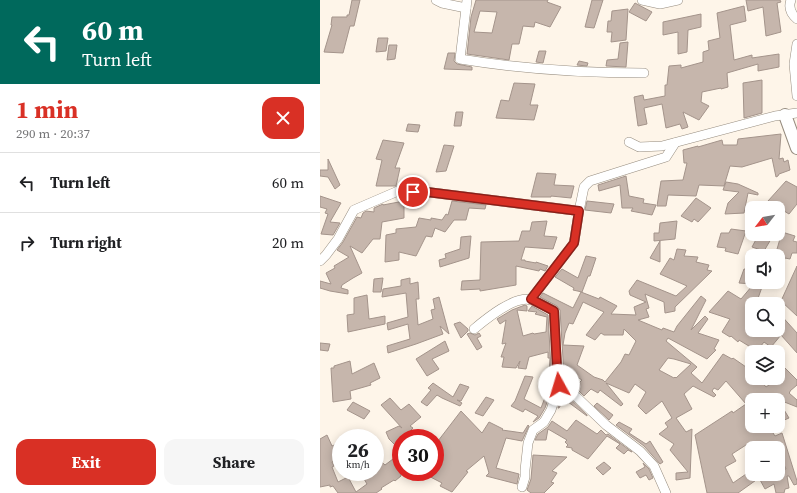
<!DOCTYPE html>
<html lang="en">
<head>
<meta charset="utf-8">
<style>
	body { margin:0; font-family:"Source Serif 4",serif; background:#f6f6f6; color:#202124; height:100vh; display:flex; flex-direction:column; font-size:15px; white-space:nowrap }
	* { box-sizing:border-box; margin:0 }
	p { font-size:13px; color:#757577 }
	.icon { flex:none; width:22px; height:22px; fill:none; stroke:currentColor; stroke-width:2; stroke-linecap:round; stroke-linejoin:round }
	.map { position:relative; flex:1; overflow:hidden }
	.sheet { display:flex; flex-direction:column; background:#fff; width:320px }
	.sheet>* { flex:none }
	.guide { background:#00695c; color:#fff; overflow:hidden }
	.needle { width:26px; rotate:239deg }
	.buttons { position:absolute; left:425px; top:201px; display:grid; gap:8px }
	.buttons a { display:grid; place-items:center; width:40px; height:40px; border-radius:8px; background:#fff; box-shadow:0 2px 10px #0003; font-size:20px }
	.speed { position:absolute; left:12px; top:429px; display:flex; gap:8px; font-size:20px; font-weight:700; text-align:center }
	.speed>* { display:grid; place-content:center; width:52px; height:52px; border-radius:50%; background:#fff; box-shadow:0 2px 10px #0003; line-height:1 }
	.speed small { font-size:10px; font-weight:400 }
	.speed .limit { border:6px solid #d22; background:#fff; color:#111 }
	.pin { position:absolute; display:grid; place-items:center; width:34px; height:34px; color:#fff; margin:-17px; border:2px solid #fff; border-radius:50%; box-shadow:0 1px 4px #0007 }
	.me { position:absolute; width:44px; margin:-22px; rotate:354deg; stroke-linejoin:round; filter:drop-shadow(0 0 3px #0008) }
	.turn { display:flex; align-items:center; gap:14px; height:84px; padding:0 16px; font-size:18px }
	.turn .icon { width:52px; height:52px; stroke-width:2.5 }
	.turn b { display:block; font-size:28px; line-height:34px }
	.round { display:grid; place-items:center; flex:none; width:42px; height:42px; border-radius:12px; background:#f6f6f6 }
	.summary { display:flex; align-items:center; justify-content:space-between; height:68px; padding:0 16px }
	h1 { font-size:24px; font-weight:700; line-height:30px; color:#d93025 }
	.primary-button { display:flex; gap:8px; margin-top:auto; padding:8px 16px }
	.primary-button a { flex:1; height:46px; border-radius:12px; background:#d93025; color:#fff; font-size:16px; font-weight:700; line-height:46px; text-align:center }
	.primary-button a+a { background:#f6f6f6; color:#202124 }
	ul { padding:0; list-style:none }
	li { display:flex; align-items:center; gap:12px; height:60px; padding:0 16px; border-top:1px solid #e0e0e0 }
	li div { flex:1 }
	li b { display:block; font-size:15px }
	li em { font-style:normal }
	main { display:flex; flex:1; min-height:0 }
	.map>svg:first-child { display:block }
</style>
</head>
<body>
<main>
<section class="sheet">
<div class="guide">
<div class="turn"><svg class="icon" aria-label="left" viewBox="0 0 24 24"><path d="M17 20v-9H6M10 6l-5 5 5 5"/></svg><div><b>60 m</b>Turn left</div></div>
</div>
<div class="summary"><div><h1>1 min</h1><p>290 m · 20:37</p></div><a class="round" style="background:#d93025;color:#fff"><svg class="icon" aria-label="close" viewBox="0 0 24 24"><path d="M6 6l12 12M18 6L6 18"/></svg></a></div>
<ul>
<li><svg class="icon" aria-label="left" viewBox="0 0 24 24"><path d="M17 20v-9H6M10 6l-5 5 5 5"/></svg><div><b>Turn left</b></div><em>60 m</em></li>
<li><svg class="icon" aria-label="right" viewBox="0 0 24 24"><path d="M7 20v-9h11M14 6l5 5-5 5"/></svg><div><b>Turn right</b></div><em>20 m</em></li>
</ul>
<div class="primary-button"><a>Exit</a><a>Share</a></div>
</section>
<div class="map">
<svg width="477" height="493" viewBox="0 0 477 493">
	<rect width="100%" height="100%" fill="#fef5e9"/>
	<!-- building -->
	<g fill="#c6b6ac" stroke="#a4948b" fill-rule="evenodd">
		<path d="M32 0H40L34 26H30L23 53 4 52 12 25H11L12 17H27V15H29Z"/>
		<path d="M156 0H228L227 2 241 7 230 27 215 22 214 27 203 26 199 44H192L189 60 147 54 151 17ZM160 11 177 12 172 33 154 32Z"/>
		<path d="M272 0H283L274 28 265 27Z"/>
		<path d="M426 0H460L461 2 457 3 461 32 446 36 443 7 428 11Z"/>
		<path d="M315 3 332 12 326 21 309 12Z"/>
		<path d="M424 6 426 21 410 25 414 60 432 55V58L459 54V67L438 71V64L407 73 408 87 401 89V88L382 92 381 102 389 106 379 120 363 112 368 127 362 129 360 124 346 128 342 104 324 108 327 124 318 126 314 97 323 95 324 100 345 96V85H347L349 66 361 65V68L383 62V52L389 50 388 41 400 38 397 13Z"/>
		<path d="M308 9 306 40 291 42 292 32H287L288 21H291L292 11Z"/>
		<path d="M381 14V27L368 30 367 52 358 54V32L343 35V22Z"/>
		<path d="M58 38H68L66 51 56 52Z"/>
		<path d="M308 42 306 67 286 66 287 60 298 59 300 43Z"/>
		<path d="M69 45H77L75 59 67 60Z"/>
		<path d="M219 51H226L223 63 216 62Z"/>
		<path d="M128 53H135L134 61 137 64 152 67V70L124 69Z"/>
		<path d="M259 61 268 63 267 66 257 65Z"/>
		<path d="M442 80V113L424 118 423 83Z"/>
		<path d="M194 83 215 84 210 105H218L214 120 176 118 181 100 189 101Z"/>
		<path d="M136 112H143L141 126H134Z"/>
		<path d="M88 124 100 125 98 132 86 131Z"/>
		<path d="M461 134 459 159 463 158 464 162 468 160 470 170 459 174 458 176 456 177 452 158 422 167 410 166 404 186 379 185 376 196 348 195 346 206H337L341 181 363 180 367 163H364L363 150 378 146V147L402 140 403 145H417L418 139Z"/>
		<path d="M63 140 84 143 75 168H80L76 186H56L62 160 56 159Z"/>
		<path d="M124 145 134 146 126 171 116 172Z"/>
		<path d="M8 159 20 185 15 189 8 177 0 176V170H8Z"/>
		<path d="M217 173 236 174 234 185 254 186 251 198 231 196V197H211Z"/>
		<path d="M306 176 309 196 324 199 323 203 336 205 332 215 311 211 313 208H302L300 185 279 191 278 185Z"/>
		<path d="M466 181 477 187V204L469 214 448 201Z"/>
		<path d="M406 182 418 184 438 193V195L428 193 424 213 405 214 408 203 419 192 403 190Z"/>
		<path d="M0 196 21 203 10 222 20 223 13 235 1 234 8 214 5 213 7 209 0 207Z"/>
		<path d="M376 198 391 208 378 222 374 219 372 222 361 216Z"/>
		<path d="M84 201V218L62 222 60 239H53L42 253 30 246 42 273 33 278 22 285 21 288 28 290V294L10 291 0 288V281L11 284 6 273 15 268 14 266 29 257 17 250 23 242 37 217 41 218 43 213 46 211 54 212V208L63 204V205Z"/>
		<path d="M132 201 166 205 165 209 149 208 146 220H134L125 232 115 228 112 237 106 236 96 256 79 252V260L65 262 66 235 76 233V229L96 227 99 218 111 220V218L122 220 126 214 128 215Z"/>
		<path d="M267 201 294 204 291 213 265 210Z"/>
		<path d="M227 221 224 236 237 237 233 249 205 247 201 260H205V261L216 263V262L228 266 225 271 220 269 219 271 196 266V285L160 291V289L141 290 142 281 160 280 161 242 199 241 202 231H210L212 222Z"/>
		<path d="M357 221 355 239 334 241V233H339L340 223Z"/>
		<path d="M411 229 426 231 418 254 405 251 406 248 397 247 401 233H409Z"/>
		<path d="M462 232 475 236 473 241 477 242V253H472L470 259 465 258 460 275H458V256H455Z"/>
		<path d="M439 234H454L444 251 432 247Z"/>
		<path d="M151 236 149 258 120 267 119 260 126 258 125 254 140 249 141 237Z"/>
		<path d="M340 241V262L330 258Z"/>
		<path d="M357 249 366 250 364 256 378 257 376 262 389 265 387 270 392 271 355 307V311L345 313 344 302 325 294 329 308 326 309 329 317 318 320 342 330 343 328 354 332 357 326 381 296 386 300 371 330 385 316 388 319 378 333 399 340 394 349 396 350 387 359 348 338 346 341 377 367 371 373 382 383 403 354 412 359 413 358 426 367 432 361V378H435L438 382 440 380 446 387 458 379V369L463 366 477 380V385L470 391V392L469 393 477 400V407L457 399 458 400H432V426H439L442 431 449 427 455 436 462 433 477 481V484L474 485 469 476H467L469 488 465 489 464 493H456L454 484 445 489 439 478 418 493H387L375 435 412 411 413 413 426 404 406 381 398 390 394 388 392 391 396 395 394 397 373 386 364 394 372 409 356 418 366 432 372 429 370 478 356 480V473L368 472 350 450 354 444 339 434 348 427 345 423 352 418 342 401 326 414 318 406 326 392 315 384 309 393 286 383 303 404 301 406 280 390 278 393 271 389 264 396 255 387 262 380 252 374 244 375 240 310 237 306 220 297 223 293 253 308 261 292 279 299 280 297 297 306 291 314 316 315 314 307 326 302 310 295 309 291 317 280 356 296 367 286 340 274 350 258 354 260ZM263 302 284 312 266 335 275 340 281 333 284 335H303L304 329 316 341 309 355 305 354 301 362 285 382 283 380 274 377 257 365 264 346 243 345 245 333 249 323 253 324ZM348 358 354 359 371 364 356 378 355 377 354 378 339 370ZM426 445 428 448H458V452L466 469 458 471V474H432V470L413 483 405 467 416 461 412 454Z"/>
		<path d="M266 256 276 258 270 276H268L262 292 253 290 254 288 235 277 242 269 258 278Z"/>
		<path d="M477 266V316L461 301Z"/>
		<path d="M424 269 432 270V284L419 283Z"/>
		<path d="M63 278 61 292H53L54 279Z"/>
		<path d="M90 278V284L98 282 99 299H96L98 325 113 319 111 310 115 309 113 299 119 297 129 334 120 326 123 334 96 344 68 353 67 346 90 339 88 324 68 330 67 323 88 317 86 293 62 297 63 289 81 286V280Z"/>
		<path d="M432 286 442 287 436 304H432V316L430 322 432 323V330H458V312L477 333V353L461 335 451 347 444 342 437 351 419 340 418 342 411 336 410 337 402 332 410 319 389 312 408 291 421 299Z"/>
		<path d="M47 295 49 319 65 316V324L28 332 27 315 34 314V298Z"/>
		<path d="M205 305 207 306V311L197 310 203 336 213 333 214 334 226 332 227 317 215 314 217 312 208 311 212 306 228 315 231 368 233 383 225 384V375H229L230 358H228V352L209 357 206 369 198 368 200 361 196 368 182 367 184 357H181L186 343 182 344 186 320 180 324 177 319 192 310Z"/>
		<path d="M140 322 148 329V331L141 338 134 324Z"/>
		<path d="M150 333 155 335 159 333 161 336 157 338 162 347 157 350 147 334Z"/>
		<path d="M125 341 129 351 112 359 119 369 107 376 96 359Z"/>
		<path d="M0 343 10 344 8 351 0 350Z"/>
		<path d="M30 361 32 374 54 363 60 378 50 383 51 385 30 391 31 399 13 402 11 368H14V366Z"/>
		<path d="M205 376 213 377 204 399 221 408 229 387 232 388 225 408 219 418 213 422 218 416 205 409 203 412 191 406 195 401Z"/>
		<path d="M113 383 133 397 140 384 149 387 141 401 137 400 142 403 140 406 122 398 117 395 107 406 101 402 111 390 108 388Z"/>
		<path d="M243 392 267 415V416L244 399 239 408H238Z"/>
		<path d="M166 397 174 400 163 416 155 413Z"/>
		<path d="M70 398 81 410 89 404 101 417 90 426 93 428 89 432 101 438H81V451L69 439 66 432 79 426 82 428 61 405Z"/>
		<path d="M458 400 469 418 462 421 458 414Z"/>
		<path d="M33 402 50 411 44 419 27 410Z"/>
		<path d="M277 403 293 415 289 420 274 406Z"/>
		<path d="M141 411 162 433 169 422 183 429 182 430 203 433 208 425 209 426 202 441 186 438 176 468 199 474 197 484 166 476 169 473 164 456 146 471 148 472 132 492 120 486 122 483 101 472H115V440L118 441Z"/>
		<path d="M256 420 277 434 281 430 286 435 288 434 312 452 308 450 304 454 296 448 300 444 287 436 268 459 252 450V448L246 447 248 445 245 442 247 440 228 429 226 440H215L218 434 228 427 232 421 247 431Z"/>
		<path d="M299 422 312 429 309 433 326 444 330 441 343 462 340 464 324 446 296 425Z"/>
		<path d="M7 435 12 446 21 442V458L12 462 14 466 12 467 18 482 28 477 36 492 47 484 40 472H55V456L65 465 81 453V476L75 481 74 480 61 488 62 489 56 493H18L13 486 10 487V485L0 487V439Z"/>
		<path d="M213 455 247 457 232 471 237 473 231 482 234 483 224 493H211L207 490 211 479Z"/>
		<path d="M284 462 291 468 283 475 276 468Z"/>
		<path d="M323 463 329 469 333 478 329 480 326 475 320 478 316 472 325 467Z"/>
	</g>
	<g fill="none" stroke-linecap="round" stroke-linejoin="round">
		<defs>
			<g id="street">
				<path d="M116 0 122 3 146 8"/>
				<path d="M147 0 140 59C201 69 263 73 324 73"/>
				<path d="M322 0 340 4 358 0"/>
				<path d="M471 0C468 8 471 14 477 19"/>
				<path d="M477 44 474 64 477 96"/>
				<path d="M309 142 319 147 342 146 455 116 477 113"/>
				<path d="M0 261 6 255 18 239 34 210 78 191 107 192 259 211"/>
				<path d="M211 299 254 243 259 211 264 187 270 181 346 157 355 143"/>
				<path d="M154 329C166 319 195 295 211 300 219 302 227 307 234 311L237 368 239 385 231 410 224 422 213 430 208 443 205 470V477L202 487"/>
				<path d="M239 385 245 386 286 425 320 451 334 466 346 493"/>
			</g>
			<path id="secondary" d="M465 115 477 148"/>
		</defs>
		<!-- street casing -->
		<use href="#street" stroke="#968c7f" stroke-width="10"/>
		<!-- secondary casing -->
		<use href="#secondary" stroke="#968c7f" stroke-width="14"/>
		<!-- street -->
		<use href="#street" stroke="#fff" stroke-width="9"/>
		<!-- secondary -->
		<use href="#secondary" stroke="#fff" stroke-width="12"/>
	</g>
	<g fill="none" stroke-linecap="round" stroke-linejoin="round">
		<defs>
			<path id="route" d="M93 192H107L259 211 254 243 211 299 234 311 237 368 239 385"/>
		</defs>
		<!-- route casing -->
		<use href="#route" stroke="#8d1f18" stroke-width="10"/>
		<!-- route -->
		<use href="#route" stroke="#d93025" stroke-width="7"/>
	</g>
</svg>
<div class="buttons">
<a><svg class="needle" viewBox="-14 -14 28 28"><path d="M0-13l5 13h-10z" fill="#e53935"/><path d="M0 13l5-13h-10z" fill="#757577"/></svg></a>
<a><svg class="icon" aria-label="sound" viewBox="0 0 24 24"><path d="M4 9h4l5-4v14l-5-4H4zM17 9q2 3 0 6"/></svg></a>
<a><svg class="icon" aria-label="search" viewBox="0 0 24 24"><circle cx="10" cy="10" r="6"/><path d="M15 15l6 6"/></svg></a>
<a><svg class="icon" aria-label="layers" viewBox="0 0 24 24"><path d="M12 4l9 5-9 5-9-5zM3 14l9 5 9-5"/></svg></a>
<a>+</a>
<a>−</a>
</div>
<div class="speed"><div>26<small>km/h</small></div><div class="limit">30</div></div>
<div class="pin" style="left:93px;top:192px;background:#d93025"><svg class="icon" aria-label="arrive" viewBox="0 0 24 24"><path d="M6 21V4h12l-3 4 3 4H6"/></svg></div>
<svg class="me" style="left:239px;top:385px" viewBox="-20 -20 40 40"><circle r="19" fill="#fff"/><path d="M0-13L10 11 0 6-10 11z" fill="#d93025"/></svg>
</div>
</main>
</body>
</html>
